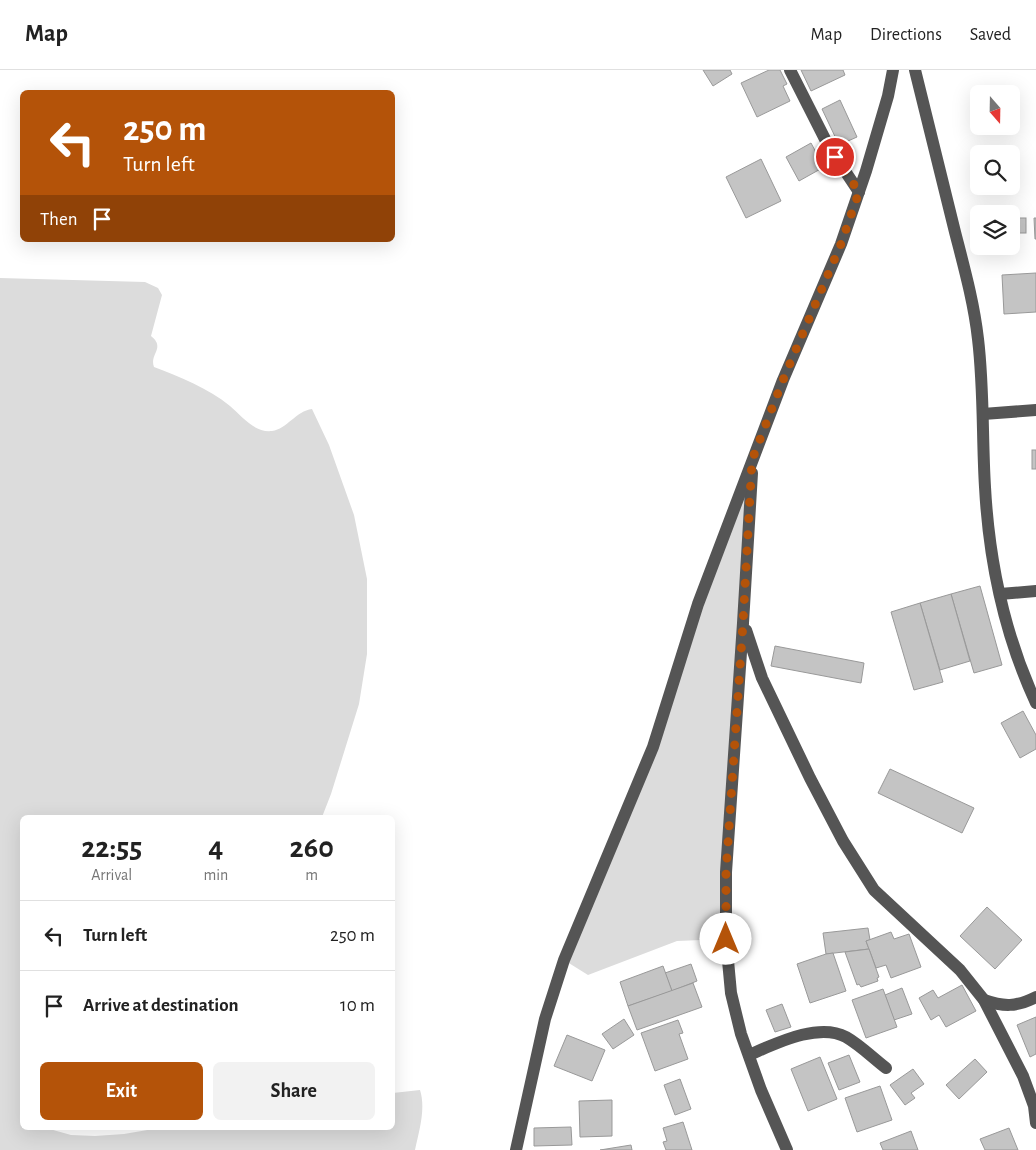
<!DOCTYPE html>
<html lang="en">
<head>
<meta charset="utf-8">
<style>
	body { margin:0; font-family:"Alegreya Sans",sans-serif; background:#f2f2f2; color:#222; height:100vh; display:flex; flex-direction:column; font-size:19px; white-space:nowrap }
	* { box-sizing:border-box; margin:0 }
	p { font-size:16px; color:#767676 }
	.icon { flex:none; width:28px; height:28px; fill:none; stroke:currentColor; stroke-width:2; stroke-linecap:round; stroke-linejoin:round }
	.map { position:relative; flex:1; overflow:hidden }
	.details { position:absolute; left:20px; top:745px; width:375px; height:315px; display:flex; flex-direction:column; background:#fff; border-radius:8px; box-shadow:0 5px 20px #0002 }
	.details>* { flex:none }
	.banner { position:absolute; left:20px; top:20px; width:375px; height:152px; border-radius:8px; box-shadow:0 5px 20px #0002; background:#b45309; color:#fff; overflow:hidden }
	.needle { width:32px; rotate:160deg }
	.fabs { position:absolute; left:970px; top:15px; display:grid; gap:10px }
	.fabs a { display:grid; place-items:center; width:50px; height:50px; border-radius:8px; background:#fff; box-shadow:0 5px 20px #0002; font-size:25px }
	.pin { position:absolute; display:grid; place-items:center; width:42px; height:42px; color:#fff; margin:-21px; border:2px solid #fff; border-radius:50%; box-shadow:0 1px 5px #0007 }
	.me { position:absolute; width:55px; margin:-28px; rotate:0deg; stroke-linejoin:round; filter:drop-shadow(0 0 4px #0008) }
	.turn { display:flex; align-items:center; gap:18px; height:105px; padding:0 20px; font-size:22px }
	.turn .icon { width:65px; height:65px; stroke-width:2.5 }
	.turn b { display:block; font-size:35px; line-height:42px }
	.then { display:flex; align-items:center; height:48px; padding:0 20px; background:#0003; gap:10px; font-size:19px }
	.eta { display:flex; justify-content:space-evenly; align-items:center; height:85px; text-align:center }
	.eta b { font-size:30px; font-weight:700; line-height:35px }
	.action { display:flex; gap:10px; margin-top:auto; padding:10px 20px }
	.action a { flex:1; height:58px; border-radius:8px; background:#b45309; color:#fff; font-size:20px; font-weight:700; line-height:58px; text-align:center }
	.action a+a { background:#f2f2f2; color:#222 }
	ul { padding:0; list-style:none }
	li { display:flex; align-items:center; gap:15px; height:70px; padding:0 20px; border-top:1px solid #e0e0e0 }
	li div { flex:1 }
	li b { display:block; font-size:19px }
	li em { font-style:normal }
	header { display:flex; align-items:center; gap:30px; box-sizing:border-box; height:70px; padding:0 25px; background:#fff; border-bottom:1px solid #e0e0e0 }
	header strong { font-size:24px }
	nav { display:flex; gap:28px; margin-inline-start:auto; font-size:18px }
	.map>svg:first-child { display:block }
</style>
</head>
<body>
<header>
<strong>Map</strong>
<nav><a>Map</a><a>Directions</a><a>Saved</a></nav>
</header>
<div class="map">
<svg width="1036" height="1080" viewBox="0 0 1036 1080">
	<rect width="100%" height="100%" fill="#fff"/>
	<!-- green -->
	<g fill="#dcdcdc">
		<path d="M0 208 145 212 158 218 162 225 151 266C166 278 149 284 154 297 180 307 208 318 230 336 242 346 254 363 272 361 287 359 296 341 312 339L329 375 354 445 367 509V584L359 634 331 724 322 747 22 748V1058H46L71 1065 95 1066 124 1064 159 1058H392L393 1023 420 1020C426 1039 419 1061 415 1080H0Z"/>
		<path d="M753 391 726 869 677 871 588 905 564 890 614 770Z"/>
	</g>
	<!-- building -->
	<g fill="#c4c4c4" stroke="#999">
		<path d="M703 0H730L732 4 713 16Z"/>
		<path d="M769 0H780L787 14 783 16 790 31 757 47 741 13Z"/>
		<path d="M801 0H843L845 5 811 21Z"/>
		<path d="M840 30 857 67 839 75 822 39Z"/>
		<path d="M811 73 824 97 799 111 786 87Z"/>
		<path d="M761 89 781 131 746 148 726 107Z"/>
		<rect x="1011" y="148" width="15" height="15"/>
		<path d="M1034 148H1036V169H1035Z"/>
		<path d="M1036 203V242L1004 244 1002 205Z"/>
		<rect x="1032" y="380" width="4" height="19"/>
		<path d="M980 516 1002 595 974 603 951 524Z"/>
		<path d="M951 524 970 591 940 600 920 533Z"/>
		<path d="M920 533 943 612 914 620 891 542Z"/>
		<path d="M775 576 864 593 861 613 771 596Z"/>
		<path d="M1023 641 1036 665V679L1020 688 1001 653Z"/>
		<path d="M890 699 974 738 962 763 878 723Z"/>
		<path d="M987 837 1022 870 995 899 960 866Z"/>
		<path d="M868 858 870 870 866 871 869 879 826 884 823 863Z"/>
		<path d="M891 862 894 869 909 864 921 897 891 908 886 895 876 898 866 871Z"/>
		<path d="M869 879 879 907 877 908 878 911 861 917 859 914 857 915 845 882Z"/>
		<path d="M833 883 846 921 810 933 797 894 826 884Z"/>
		<path d="M691 894 697 911 672 921 665 903Z"/>
		<path d="M663 896 672 921 628 936 620 912Z"/>
		<path d="M693 913 702 937 637 960 628 936Z"/>
		<path d="M962 915 976 941 946 957 939 945 931 950 919 928 933 920 938 928Z"/>
		<path d="M902 918 912 944 894 950 885 925Z"/>
		<path d="M883 919 897 957 866 968 852 930Z"/>
		<path d="M782 934 791 957 775 962 766 940Z"/>
		<path d="M1036 947V984L1030 987 1017 955Z"/>
		<path d="M624 949 634 965 613 979 602 964Z"/>
		<path d="M678 950 683 963 679 964 688 989 655 1001 641 963Z"/>
		<path d="M567 965 605 980 592 1011 554 996Z"/>
		<path d="M849 985 860 1012 839 1020 828 993Z"/>
		<path d="M820 987 837 1029 808 1041 791 999Z"/>
		<path d="M975 989 987 1002 959 1029 946 1015Z"/>
		<path d="M913 999 924 1014 911 1023 915 1028 905 1035 890 1015Z"/>
		<path d="M680 1009 691 1039 675 1045 664 1015Z"/>
		<path d="M880 1016 892 1050 857 1062 845 1028Z"/>
		<path d="M612 1030V1066L580 1067 579 1031Z"/>
		<path d="M683 1052 692 1080H666L663 1072 667 1071 663 1058Z"/>
		<path d="M571 1057 572 1075 534 1076V1058Z"/>
		<path d="M1009 1058 1018 1080H985L980 1069Z"/>
		<path d="M911 1061 918 1080H883L880 1073Z"/>
		<path d="M631 1075 632 1080H600Z"/>
	</g>
	<g fill="none" stroke-linecap="round" stroke-linejoin="round">
		<!-- minor -->
		<g stroke="#555" stroke-width="12">
			<path d="M790 0 829 77 859 122"/>
			<path d="M915 0C928 54 942 108 955 162 964 197 974 233 978 269 984 319 982 368 985 417 989 491 1005 566 1036 633"/>
			<path d="M983 344 1036 340"/>
			<path d="M752 403 743 553 726 802V869L731 923 741 964 761 1020 787 1080"/>
			<path d="M1000 524 1036 521"/>
			<path d="M746 560 762 608 810 708 843 771 874 820 960 900 984 930 1023 1006 1034 1036 1036 1053"/>
			<path d="M984 930C1004 937 1016 937 1036 927"/>
			<path d="M749 985C775 974 818 952 846 967 860 975 873 988 886 998"/>
			<path d="M516 1080 545 949 564 890 653 677 698 534 783 310 841 174 866 101 888 26 893 0"/>
		</g>
	</g>
	<g fill="none" stroke-linecap="round" stroke-linejoin="round">
		<!-- route -->
		<path stroke="#b45309" stroke-width="9" stroke-dasharray="0 16.2" d="M726 869V802L743 553 752 390 783 310 841 174 859 122 835 87"/>
	</g>
</svg>
<div class="fabs">
<a><svg class="needle" viewBox="-14 -14 28 28"><path d="M0-13l5 13h-10z" fill="#e53935"/><path d="M0 13l5-13h-10z" fill="#767676"/></svg></a>
<a><svg class="icon" aria-label="search" viewBox="0 0 24 24"><circle cx="10" cy="10" r="6"/><path d="M15 15l6 6"/></svg></a>
<a><svg class="icon" aria-label="layers" viewBox="0 0 24 24"><path d="M12 4l9 5-9 5-9-5zM3 14l9 5 9-5"/></svg></a>
</div>
<div class="pin" style="left:835px;top:87px;background:#d93025"><svg class="icon" aria-label="arrive" viewBox="0 0 24 24"><path d="M6 21V4h12l-3 4 3 4H6"/></svg></div>
<svg class="me" style="left:726px;top:869px" viewBox="-20 -20 40 40"><circle r="19" fill="#fff"/><path d="M0-13L10 11 0 6-10 11z" fill="#b45309"/></svg>
<div class="banner">
<div class="turn"><svg class="icon" aria-label="left" viewBox="0 0 24 24"><path d="M17 20v-9H6M10 6l-5 5 5 5"/></svg><div><b>250 m</b>Turn left</div></div>
<div class="then">Then<svg class="icon" aria-label="arrive" viewBox="0 0 24 24"><path d="M6 21V4h12l-3 4 3 4H6"/></svg></div>
</div>
<section class="details">
<div class="eta">
<div><b>22:55</b><p>Arrival</p></div>
<div><b>4</b><p>min</p></div>
<div><b>260</b><p>m</p></div>
</div>
<ul>
<li><svg class="icon" aria-label="left" viewBox="0 0 24 24"><path d="M17 20v-9H6M10 6l-5 5 5 5"/></svg><div><b>Turn left</b></div><em>250 m</em></li>
<li><svg class="icon" aria-label="arrive" viewBox="0 0 24 24"><path d="M6 21V4h12l-3 4 3 4H6"/></svg><div><b>Arrive at destination</b></div><em>10 m</em></li>
</ul>
<div class="action"><a>Exit</a><a>Share</a></div>
</section>
</div>
</body>
</html>
